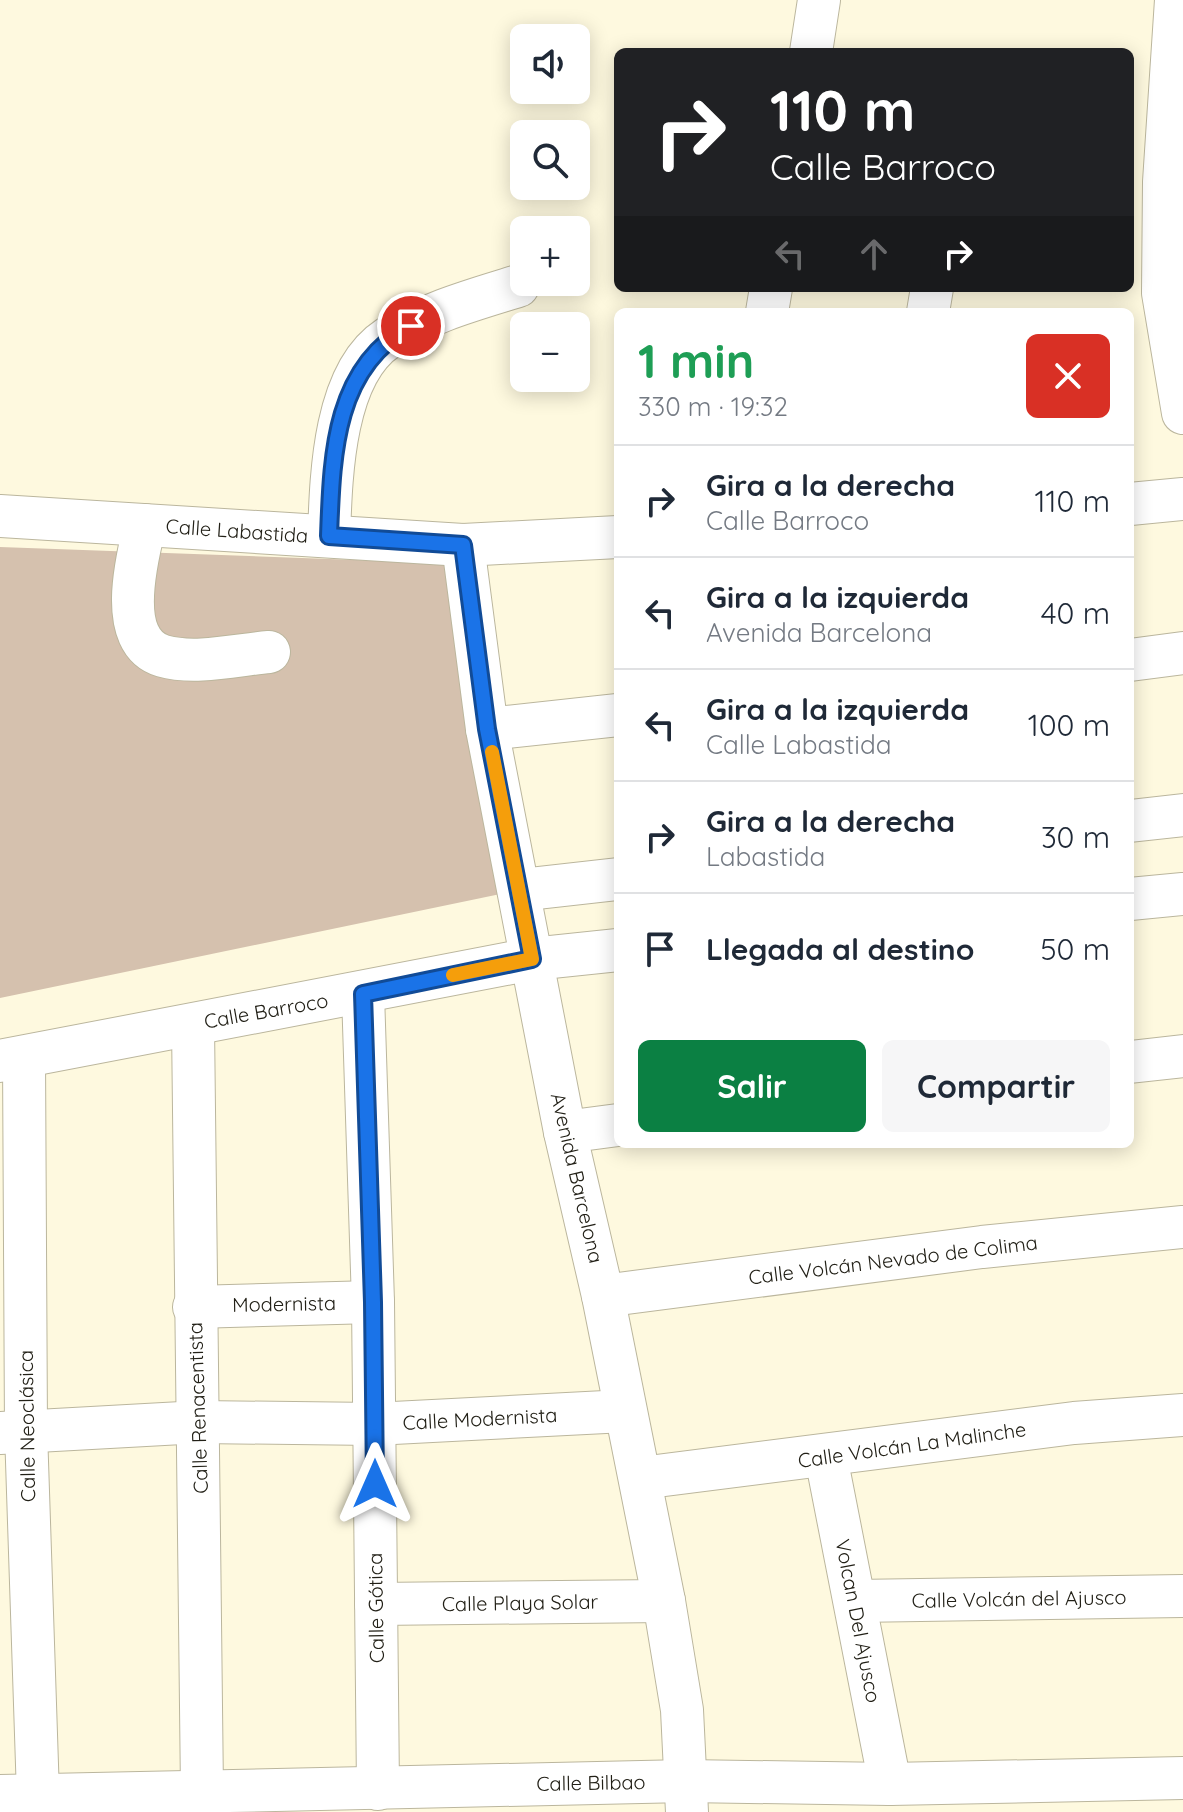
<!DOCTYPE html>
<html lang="es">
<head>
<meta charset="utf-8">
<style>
	body { margin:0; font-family:Quicksand,sans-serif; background:#f6f6f7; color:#1f2937; height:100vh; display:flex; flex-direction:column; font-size:30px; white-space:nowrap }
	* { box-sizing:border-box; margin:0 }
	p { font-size:26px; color:#747a83 }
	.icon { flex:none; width:44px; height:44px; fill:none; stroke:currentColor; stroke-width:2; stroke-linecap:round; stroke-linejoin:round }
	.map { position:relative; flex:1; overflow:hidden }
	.drawer { position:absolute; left:614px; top:308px; width:520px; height:840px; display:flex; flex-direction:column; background:#fff; border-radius:12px; box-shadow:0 4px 20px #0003 }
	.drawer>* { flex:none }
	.guide { position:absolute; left:614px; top:48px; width:520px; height:244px; border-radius:12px; box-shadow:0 4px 20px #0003; background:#202124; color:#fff; overflow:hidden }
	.tools { position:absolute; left:510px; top:24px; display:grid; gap:16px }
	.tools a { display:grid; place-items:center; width:80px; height:80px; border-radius:12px; background:#fff; box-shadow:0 4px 20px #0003; font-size:40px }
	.pin { position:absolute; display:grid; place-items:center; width:68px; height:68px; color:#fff; margin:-34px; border:4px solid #fff; border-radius:50%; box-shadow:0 2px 8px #0007 }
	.me { position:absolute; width:88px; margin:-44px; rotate:0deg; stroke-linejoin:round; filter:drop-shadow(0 0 6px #0008) }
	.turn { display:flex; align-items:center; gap:28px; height:168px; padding:0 24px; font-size:36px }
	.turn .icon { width:104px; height:104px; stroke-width:2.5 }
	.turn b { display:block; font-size:56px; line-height:68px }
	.lanes { display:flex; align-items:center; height:76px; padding:0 24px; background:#0003; justify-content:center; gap:40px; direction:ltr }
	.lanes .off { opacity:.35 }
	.round { display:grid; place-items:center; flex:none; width:84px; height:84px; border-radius:12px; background:#f6f6f7 }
	.summary { display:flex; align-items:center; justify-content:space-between; height:136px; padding:0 24px }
	h1 { font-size:48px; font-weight:700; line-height:60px; color:#1e9e55 }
	.action { display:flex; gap:16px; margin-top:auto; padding:16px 24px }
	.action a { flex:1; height:92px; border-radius:12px; background:#0b8043; color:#fff; font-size:32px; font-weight:700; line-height:92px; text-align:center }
	.action a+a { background:#f6f6f7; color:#1f2937 }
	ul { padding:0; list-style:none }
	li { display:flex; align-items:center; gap:24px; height:112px; padding:0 24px; border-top:2px solid #e0e1e3 }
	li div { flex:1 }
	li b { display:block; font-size:30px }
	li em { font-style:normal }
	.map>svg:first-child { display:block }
</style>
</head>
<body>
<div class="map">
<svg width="1183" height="1812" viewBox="0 0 1183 1812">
	<rect width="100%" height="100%" fill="#fef9df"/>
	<!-- building -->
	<path fill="#d5c1ae" d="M0 547 466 564 520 890 0 998Z"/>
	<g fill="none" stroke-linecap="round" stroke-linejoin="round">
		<defs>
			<g id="minor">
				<path d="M1176 0 1164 182 1163 293 1183 413"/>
				<path d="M811 52 819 0"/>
				<path d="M767 312 771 288"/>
				<path d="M928 312 932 288"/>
				<path d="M1130 504 1183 499"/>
				<path d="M0 516 463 545 618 537"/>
				<path d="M145 525C137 557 115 642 163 656 195 665 236 655 269 652"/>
				<path d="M329 536C331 478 333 374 388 338 428 312 473 300 518 286"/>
				<path d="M463 545 487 729 565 1132 603 1296 664 1601 682 1710 687 1812"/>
				<path d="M1130 660 1183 653"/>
				<path d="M487 729 618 715"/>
				<path d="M1130 821 1183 815"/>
				<path d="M520 890 618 879"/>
				<path d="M1130 899 1183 894"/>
				<path d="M363 994 373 1302 378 1789"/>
				<path d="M193 1025 202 1791"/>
				<path d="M24 1057 26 1431 38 1795"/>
				<path d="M0 1061 532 959 618 950"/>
				<path d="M1130 1062 1183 1056"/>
				<path d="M565 1132 618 1125"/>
				<path d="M603 1296 982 1247 1183 1227"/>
				<path d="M194 1307 373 1302"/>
				<path d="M0 1433 200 1422 374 1424 625 1411"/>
				<path d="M826 1457 890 1784"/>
				<path d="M641 1478 1074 1423 1183 1415"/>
				<path d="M855 1601 1183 1596"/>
				<path d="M376 1604 664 1601"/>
				<path d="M0 1796 686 1781 890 1784 1183 1778"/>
			</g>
		</defs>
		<!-- minor casing -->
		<use href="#minor" stroke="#bbb69d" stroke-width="44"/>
		<!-- minor -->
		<use href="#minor" stroke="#fff" stroke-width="42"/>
	</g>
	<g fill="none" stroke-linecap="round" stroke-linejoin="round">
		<defs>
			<path id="route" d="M375 1484 373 1302 363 994 532 959 487 729 463 545 329 536C332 458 333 367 411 326"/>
		</defs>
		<!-- route casing -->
		<use href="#route" stroke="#114b97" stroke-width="20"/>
		<!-- route -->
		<use href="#route" stroke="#1a73e8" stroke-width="14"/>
		<!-- slow -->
		<path stroke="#f59e0b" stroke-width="14" d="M453 975 532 959 492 752"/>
	</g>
	<g text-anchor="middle" stroke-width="6" stroke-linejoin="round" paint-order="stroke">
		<!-- street labels -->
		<g font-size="20" fill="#222017" stroke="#fff">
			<text transform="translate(237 531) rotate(4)" y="7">Calle Labastida</text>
			<text transform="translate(266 1011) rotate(-10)" y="7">Calle Barroco</text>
			<text transform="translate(577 1178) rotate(77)" y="7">Avenida Barcelona</text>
			<text transform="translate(893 1260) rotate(-7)" y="7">Calle Volcán Nevado de Colima</text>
			<text transform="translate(284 1304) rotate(-1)" y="7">Modernista</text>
			<text transform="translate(198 1408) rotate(-92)" y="7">Calle Renacentista</text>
			<text transform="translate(480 1419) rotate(-3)" y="7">Calle Modernista</text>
			<text transform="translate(27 1426) rotate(-91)" y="7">Calle Neoclásica</text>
			<text transform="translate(912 1445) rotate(-8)" y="7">Calle Volcán La Malinche</text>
			<text transform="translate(1019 1599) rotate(-1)" y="7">Calle Volcán del Ajusco</text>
			<text transform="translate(520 1603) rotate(-1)" y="7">Calle Playa Solar</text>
			<text transform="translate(376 1608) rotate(-91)" y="7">Calle Gótica</text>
			<text transform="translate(858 1621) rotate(79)" y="7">Volcan Del Ajusco</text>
			<text transform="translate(591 1783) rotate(-1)" y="7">Calle Bilbao</text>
		</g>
	</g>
</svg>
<div class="tools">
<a><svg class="icon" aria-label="sound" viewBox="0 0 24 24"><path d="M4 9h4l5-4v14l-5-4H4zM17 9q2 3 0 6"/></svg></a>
<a><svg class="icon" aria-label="search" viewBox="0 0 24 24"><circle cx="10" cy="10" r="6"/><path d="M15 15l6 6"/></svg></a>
<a>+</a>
<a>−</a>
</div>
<div class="pin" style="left:411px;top:326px;background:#d93025"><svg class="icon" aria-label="arrive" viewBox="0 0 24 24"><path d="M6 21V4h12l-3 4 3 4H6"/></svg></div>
<svg class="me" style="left:375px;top:1484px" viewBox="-20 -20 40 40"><path d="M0-17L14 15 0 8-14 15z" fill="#1a73e8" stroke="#fff" stroke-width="4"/></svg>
<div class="guide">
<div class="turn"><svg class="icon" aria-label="right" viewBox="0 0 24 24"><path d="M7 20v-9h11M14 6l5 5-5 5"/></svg><div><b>110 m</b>Calle Barroco</div></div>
<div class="lanes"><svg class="icon off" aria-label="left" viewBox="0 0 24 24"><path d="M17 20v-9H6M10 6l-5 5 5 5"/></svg><svg class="icon off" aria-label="ahead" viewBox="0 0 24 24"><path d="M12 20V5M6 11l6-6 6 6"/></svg><svg class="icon" aria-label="right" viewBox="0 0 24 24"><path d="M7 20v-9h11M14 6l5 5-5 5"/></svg></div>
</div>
<section class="drawer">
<div class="summary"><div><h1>1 min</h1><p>330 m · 19:32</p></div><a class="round" style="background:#d93025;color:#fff"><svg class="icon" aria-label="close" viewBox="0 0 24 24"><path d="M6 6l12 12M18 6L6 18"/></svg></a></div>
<ul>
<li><svg class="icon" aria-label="right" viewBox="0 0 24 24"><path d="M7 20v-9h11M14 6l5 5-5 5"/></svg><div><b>Gira a la derecha</b><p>Calle Barroco</p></div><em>110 m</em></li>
<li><svg class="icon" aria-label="left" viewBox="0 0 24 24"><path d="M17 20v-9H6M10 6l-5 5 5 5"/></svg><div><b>Gira a la izquierda</b><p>Avenida Barcelona</p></div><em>40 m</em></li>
<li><svg class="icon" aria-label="left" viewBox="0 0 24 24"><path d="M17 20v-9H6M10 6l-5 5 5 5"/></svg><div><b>Gira a la izquierda</b><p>Calle Labastida</p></div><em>100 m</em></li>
<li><svg class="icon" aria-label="right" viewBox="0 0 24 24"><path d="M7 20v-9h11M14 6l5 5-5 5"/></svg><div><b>Gira a la derecha</b><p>Labastida</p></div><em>30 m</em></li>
<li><svg class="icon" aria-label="arrive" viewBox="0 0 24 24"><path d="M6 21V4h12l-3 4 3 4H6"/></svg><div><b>Llegada al destino</b></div><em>50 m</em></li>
</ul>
<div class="action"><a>Salir</a><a>Compartir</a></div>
</section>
</div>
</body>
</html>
